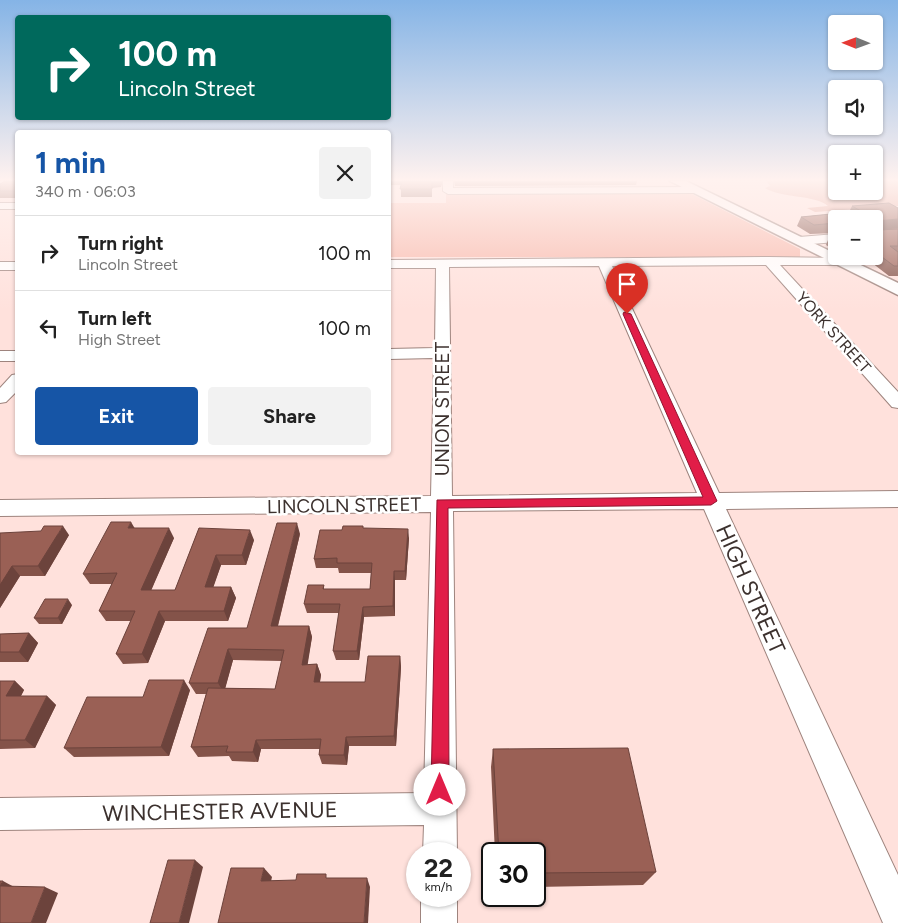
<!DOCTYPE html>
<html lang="en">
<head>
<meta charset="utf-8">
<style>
	body { margin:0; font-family:Figtree,sans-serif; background:#f2f2f2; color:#222; height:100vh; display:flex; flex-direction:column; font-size:19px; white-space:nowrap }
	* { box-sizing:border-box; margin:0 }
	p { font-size:16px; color:#767676 }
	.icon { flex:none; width:28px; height:28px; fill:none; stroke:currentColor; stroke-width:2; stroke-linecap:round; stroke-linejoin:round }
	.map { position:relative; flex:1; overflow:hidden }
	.drawer { position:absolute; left:15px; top:130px; width:376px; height:325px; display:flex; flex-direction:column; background:#fff; border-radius:5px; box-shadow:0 1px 4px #0004 }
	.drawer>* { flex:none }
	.guide { position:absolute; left:15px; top:15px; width:376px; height:105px; border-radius:5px; box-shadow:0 1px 4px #0004; background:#00695c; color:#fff; overflow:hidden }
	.needle { width:32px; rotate:271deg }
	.tools { position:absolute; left:828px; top:15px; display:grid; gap:10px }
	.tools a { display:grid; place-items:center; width:55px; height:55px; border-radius:5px; background:#fff; box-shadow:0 1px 4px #0004; font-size:25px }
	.speed { position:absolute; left:406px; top:842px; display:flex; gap:10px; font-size:25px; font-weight:700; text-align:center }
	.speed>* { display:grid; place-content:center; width:65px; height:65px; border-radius:50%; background:#fff; box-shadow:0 1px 4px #0004; line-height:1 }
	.speed small { font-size:12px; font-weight:400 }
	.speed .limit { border:2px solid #111; border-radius:8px; background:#fff; color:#111 }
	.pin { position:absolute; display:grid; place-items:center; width:42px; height:42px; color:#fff; margin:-51px -21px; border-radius:50% 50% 50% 0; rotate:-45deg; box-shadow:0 0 5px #0007 }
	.pin .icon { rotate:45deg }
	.me { position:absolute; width:55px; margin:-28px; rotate:0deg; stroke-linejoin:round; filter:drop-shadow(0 0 4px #0008) }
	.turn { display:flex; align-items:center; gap:18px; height:105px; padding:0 20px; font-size:22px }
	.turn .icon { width:65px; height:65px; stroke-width:2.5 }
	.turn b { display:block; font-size:35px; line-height:42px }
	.round { display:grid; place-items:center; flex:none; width:52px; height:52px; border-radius:5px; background:#f2f2f2 }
	.summary { display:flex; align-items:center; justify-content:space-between; height:85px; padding:0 20px }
	h1 { font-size:30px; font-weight:700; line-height:38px; color:#1655a6 }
	.button { display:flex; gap:10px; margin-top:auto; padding:10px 20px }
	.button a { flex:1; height:58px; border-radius:5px; background:#1655a6; color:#fff; font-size:20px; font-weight:700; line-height:58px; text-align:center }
	.button a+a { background:#f2f2f2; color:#222 }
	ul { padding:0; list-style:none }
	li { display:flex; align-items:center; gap:15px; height:75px; padding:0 20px; border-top:1px solid #e0e0e0 }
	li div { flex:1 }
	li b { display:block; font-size:19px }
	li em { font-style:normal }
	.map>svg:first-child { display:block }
</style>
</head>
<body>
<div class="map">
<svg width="898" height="923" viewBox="0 0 898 923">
	<rect width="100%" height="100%" fill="#ffe1dc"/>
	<!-- green -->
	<path fill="#f8b8ab" d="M688 192 800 249V257H389V203H446V194Z"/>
	<!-- forest -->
	<path fill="#e3a396" d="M768 181H836V191H874V181H898V206L815 212 807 208 828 206C816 195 781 198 765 188L770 186 767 182Z"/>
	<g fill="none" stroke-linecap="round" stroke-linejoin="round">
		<defs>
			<g id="minor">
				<path d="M443 181H453V188L694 187 699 190 694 193 448 194 443 191Z"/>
				<rect x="0" y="203" width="18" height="6"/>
				<path d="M836 234V242L799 245 793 241 799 237Z"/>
				<path d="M769 257 843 258 844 261 838 265H780L898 392V408L892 407 766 265 612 266 719 493 898 491V507L726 509 898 875V923H883L704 509 453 511 457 854H423L424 825 0 830V798L424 793 431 512 0 516V500L431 496 434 358 389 359V349L435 348 436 268H389V260ZM599 266 697 493 452 496 449 267Z"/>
				<rect x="0" y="262" width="18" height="8"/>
				<rect x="0" y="351" width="18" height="10"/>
				<path d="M18 374V390L6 402 0 403V388L12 375Z"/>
				<rect x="421" y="896" width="36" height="27"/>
			</g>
			<path id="tertiary" d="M670 181H686L836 254V256H842L898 283V295Z"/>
		</defs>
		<!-- minor casing -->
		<use href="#minor" stroke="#9e847e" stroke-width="2"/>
		<!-- tertiary casing -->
		<use href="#tertiary" stroke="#9e847e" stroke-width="3"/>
		<!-- minor -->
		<use href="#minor" fill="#fff" fill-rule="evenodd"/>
		<!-- tertiary -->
		<use href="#tertiary" fill="#fff" fill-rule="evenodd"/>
	</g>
	<!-- wall -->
	<g fill="#845349" fill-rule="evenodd">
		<path d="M18 181V198H0V184Z"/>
		<path d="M389 181H443L441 187 432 188V197H401V185H389Z"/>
		<path d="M454 181H637L636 185 455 186Z"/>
		<path d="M852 206 898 208V276H889L863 256H874V219H836V233L810 234 797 226 801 217 849 212Z"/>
		<path d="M836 234V251L826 245 830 235Z"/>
		<path d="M135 528 174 538 151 590H175L199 528 254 540 246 565H221L213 587H231L236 598 228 621H165L148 663 123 664 116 654 131 621H106L99 611 112 584H90L83 574Z"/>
		<path d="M363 528 409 538 406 580H395V616L364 617 359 660H336L333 651 339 613H307L304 604 324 585V589H370L371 573H339L338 568H316L314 559 342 530Z"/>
		<path d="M0 533 69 535 45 576H20L0 608Z"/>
		<path d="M300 534 278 626H309L312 637 307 665 317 664 321 675 320 682H365L400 656 401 667 396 746H349L347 765 322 764 319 755 320 749H261L258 762 232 761 229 756 198 757 191 747 206 694H196L189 683 247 628ZM233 660 282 661 275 689 225 688Z"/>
		<path d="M72 605 62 624H39L34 618Z"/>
		<path d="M29 633 38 643 28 662H0V634Z"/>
		<path d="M0 681H15L24 690 21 696H47L56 705 35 748 0 749Z"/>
		<path d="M190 690 169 756 74 757 64 748 143 697Z"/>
		<path d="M493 749 656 872 643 885 535 887V854H495L491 767Z"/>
	</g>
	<!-- shaded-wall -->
	<g fill="#6c433c">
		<path d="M898 219V228L874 231 877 221Z"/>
		<path d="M131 522 137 532 128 528Z"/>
		<path d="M297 523 300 534 275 637 271 626Z"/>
		<path d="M63 526 69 535 45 576 38 566Z"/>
		<path d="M169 528 174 538 147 600 141 590Z"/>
		<path d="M408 529 409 538 406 580 405 571Z"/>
		<path d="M250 530 254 540 246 565 242 555Z"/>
		<path d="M216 555 221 565 210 597 205 587Z"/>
		<path d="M12 566 20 576 0 608V585Z"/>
		<path d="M394 571 395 580V616L393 606Z"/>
		<path d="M231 587 236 598 228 621 224 611Z"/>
		<path d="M68 599 72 605 62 624 58 618Z"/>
		<path d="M363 607 364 617 359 660 357 651Z"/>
		<path d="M159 611 165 621 148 663 142 654Z"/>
		<path d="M309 626 312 637 306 675 302 665Z"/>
		<path d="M29 633 38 643 28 662 19 652Z"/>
		<path d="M228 649 233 660 224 693 218 683Z"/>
		<path d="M400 656 401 667 396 746 394 736Z"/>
		<path d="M317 664 321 675 318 693 314 682Z"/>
		<path d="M184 680 190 690 169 756 161 747Z"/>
		<path d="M15 681 24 690 16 705 6 696Z"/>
		<path d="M47 696 56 705 35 748 25 740Z"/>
		<path d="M346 737 349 746 347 765 344 755Z"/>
		<path d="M256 740 261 749 258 762 253 752Z"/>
		<path d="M195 860 203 867 189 923H179Z"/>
		<path d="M264 868 272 877 269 890 261 881Z"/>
		<path d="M367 878 370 887 368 923H364Z"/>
		<path d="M3 881 16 888 0 886Z"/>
		<path d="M45 887 58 893 46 923H31Z"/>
	</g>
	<!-- building -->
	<g fill="#9a6055" stroke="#6c433c">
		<path d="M5 181H18V191H0V184Z"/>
		<path d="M402 181H432V189H400Z"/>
		<path d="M889 203 898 208V219L877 221 879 230 898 229V246H890L898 252V266H894L874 251V219H836V223L814 225 801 217 861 211 852 206Z"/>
		<path d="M836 234V238L830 235Z"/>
		<path d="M111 522H131L128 528H169L141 590H175L199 528 250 530 242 555H216L205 587H231L224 611H159L142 654H116L135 611H99L117 573 83 574Z"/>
		<path d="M277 523H297L271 626H309L302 665 317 664 314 682H365L368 656H400L394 736 346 737 344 755H319L321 739 256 740 253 752H226L228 746 191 747 208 688 275 689 284 650 228 649 218 683H189L208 628H247Z"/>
		<path d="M44 526H63L38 566H12L0 585V533L41 531Z"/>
		<path d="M343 526H363V528L408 529 405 571H394L393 606 363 607 357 651H333L340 604H304L308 585H324L323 589H370L372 563H337V558L314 559 320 530H342Z"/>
		<path d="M45 599H68L58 618H34Z"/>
		<path d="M29 633 19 652H0V634Z"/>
		<path d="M149 680H184L161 747 64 748 87 697H143Z"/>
		<path d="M0 681H15L6 696H47L25 740H0Z"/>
		<path d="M628 748 656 872 535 873V854H499L493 749Z"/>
		<path d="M168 860H195L179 923H150Z"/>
		<path d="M231 868H264L261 881 296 880 297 874H326V878H367L364 923H218Z"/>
		<path d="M0 881H3L0 886 45 887 31 923H0Z"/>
	</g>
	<!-- sky -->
	<linearGradient id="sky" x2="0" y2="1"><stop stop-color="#85b4e6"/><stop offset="0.58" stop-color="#fff2ef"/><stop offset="1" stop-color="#fff2ef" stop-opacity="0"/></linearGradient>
	<rect width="898" height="310" fill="url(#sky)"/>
	<!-- route -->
	<path fill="#e11d48" stroke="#92132f" d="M624 312 631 314 717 501 711 505 448 508 449 790 446 797 440 799 433 797 431 790 437 500 703 497 623 314Z"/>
	<g text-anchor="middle" stroke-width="5" stroke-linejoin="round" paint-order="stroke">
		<!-- far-street labels -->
		<g font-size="16" fill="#3c312e" stroke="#fff">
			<text transform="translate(834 332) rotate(48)" y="6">YORK STREET</text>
		</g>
		<!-- street labels -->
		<g font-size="19" fill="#3c312e" stroke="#fff">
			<text transform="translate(442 409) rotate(-90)" y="7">UNION STREET</text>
			<text transform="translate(344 505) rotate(-1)" y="7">LINCOLN STREET</text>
		</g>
		<!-- near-street labels -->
		<g font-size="22" fill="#3c312e" stroke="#fff">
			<text transform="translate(751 589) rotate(66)" y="8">HIGH STREET</text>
			<text transform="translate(220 811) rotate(-1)" y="8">WINCHESTER AVENUE</text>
		</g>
	</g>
</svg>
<div class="tools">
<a><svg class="needle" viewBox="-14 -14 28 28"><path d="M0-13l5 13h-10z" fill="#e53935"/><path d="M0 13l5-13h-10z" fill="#767676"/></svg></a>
<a><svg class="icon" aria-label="sound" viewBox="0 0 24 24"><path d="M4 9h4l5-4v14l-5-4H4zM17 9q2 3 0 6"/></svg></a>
<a>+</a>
<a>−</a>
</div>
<div class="speed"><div>22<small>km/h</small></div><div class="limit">30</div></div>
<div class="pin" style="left:627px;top:314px;background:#d93025"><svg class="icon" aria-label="arrive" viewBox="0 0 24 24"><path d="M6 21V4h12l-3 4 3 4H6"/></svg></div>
<svg class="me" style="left:440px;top:790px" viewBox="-20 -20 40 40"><circle r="19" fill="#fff"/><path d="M0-13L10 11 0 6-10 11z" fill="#e11d48"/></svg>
<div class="guide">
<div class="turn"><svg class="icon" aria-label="right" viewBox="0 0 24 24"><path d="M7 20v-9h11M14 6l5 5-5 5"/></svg><div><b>100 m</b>Lincoln Street</div></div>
</div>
<section class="drawer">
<div class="summary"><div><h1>1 min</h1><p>340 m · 06:03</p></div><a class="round"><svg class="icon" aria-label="close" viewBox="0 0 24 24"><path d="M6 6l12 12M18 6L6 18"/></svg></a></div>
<ul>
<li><svg class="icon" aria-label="right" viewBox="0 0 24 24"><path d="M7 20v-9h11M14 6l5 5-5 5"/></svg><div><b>Turn right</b><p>Lincoln Street</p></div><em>100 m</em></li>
<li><svg class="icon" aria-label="left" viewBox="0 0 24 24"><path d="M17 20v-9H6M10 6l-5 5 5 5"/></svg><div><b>Turn left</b><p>High Street</p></div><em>100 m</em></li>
</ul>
<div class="button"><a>Exit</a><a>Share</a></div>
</section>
</div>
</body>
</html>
